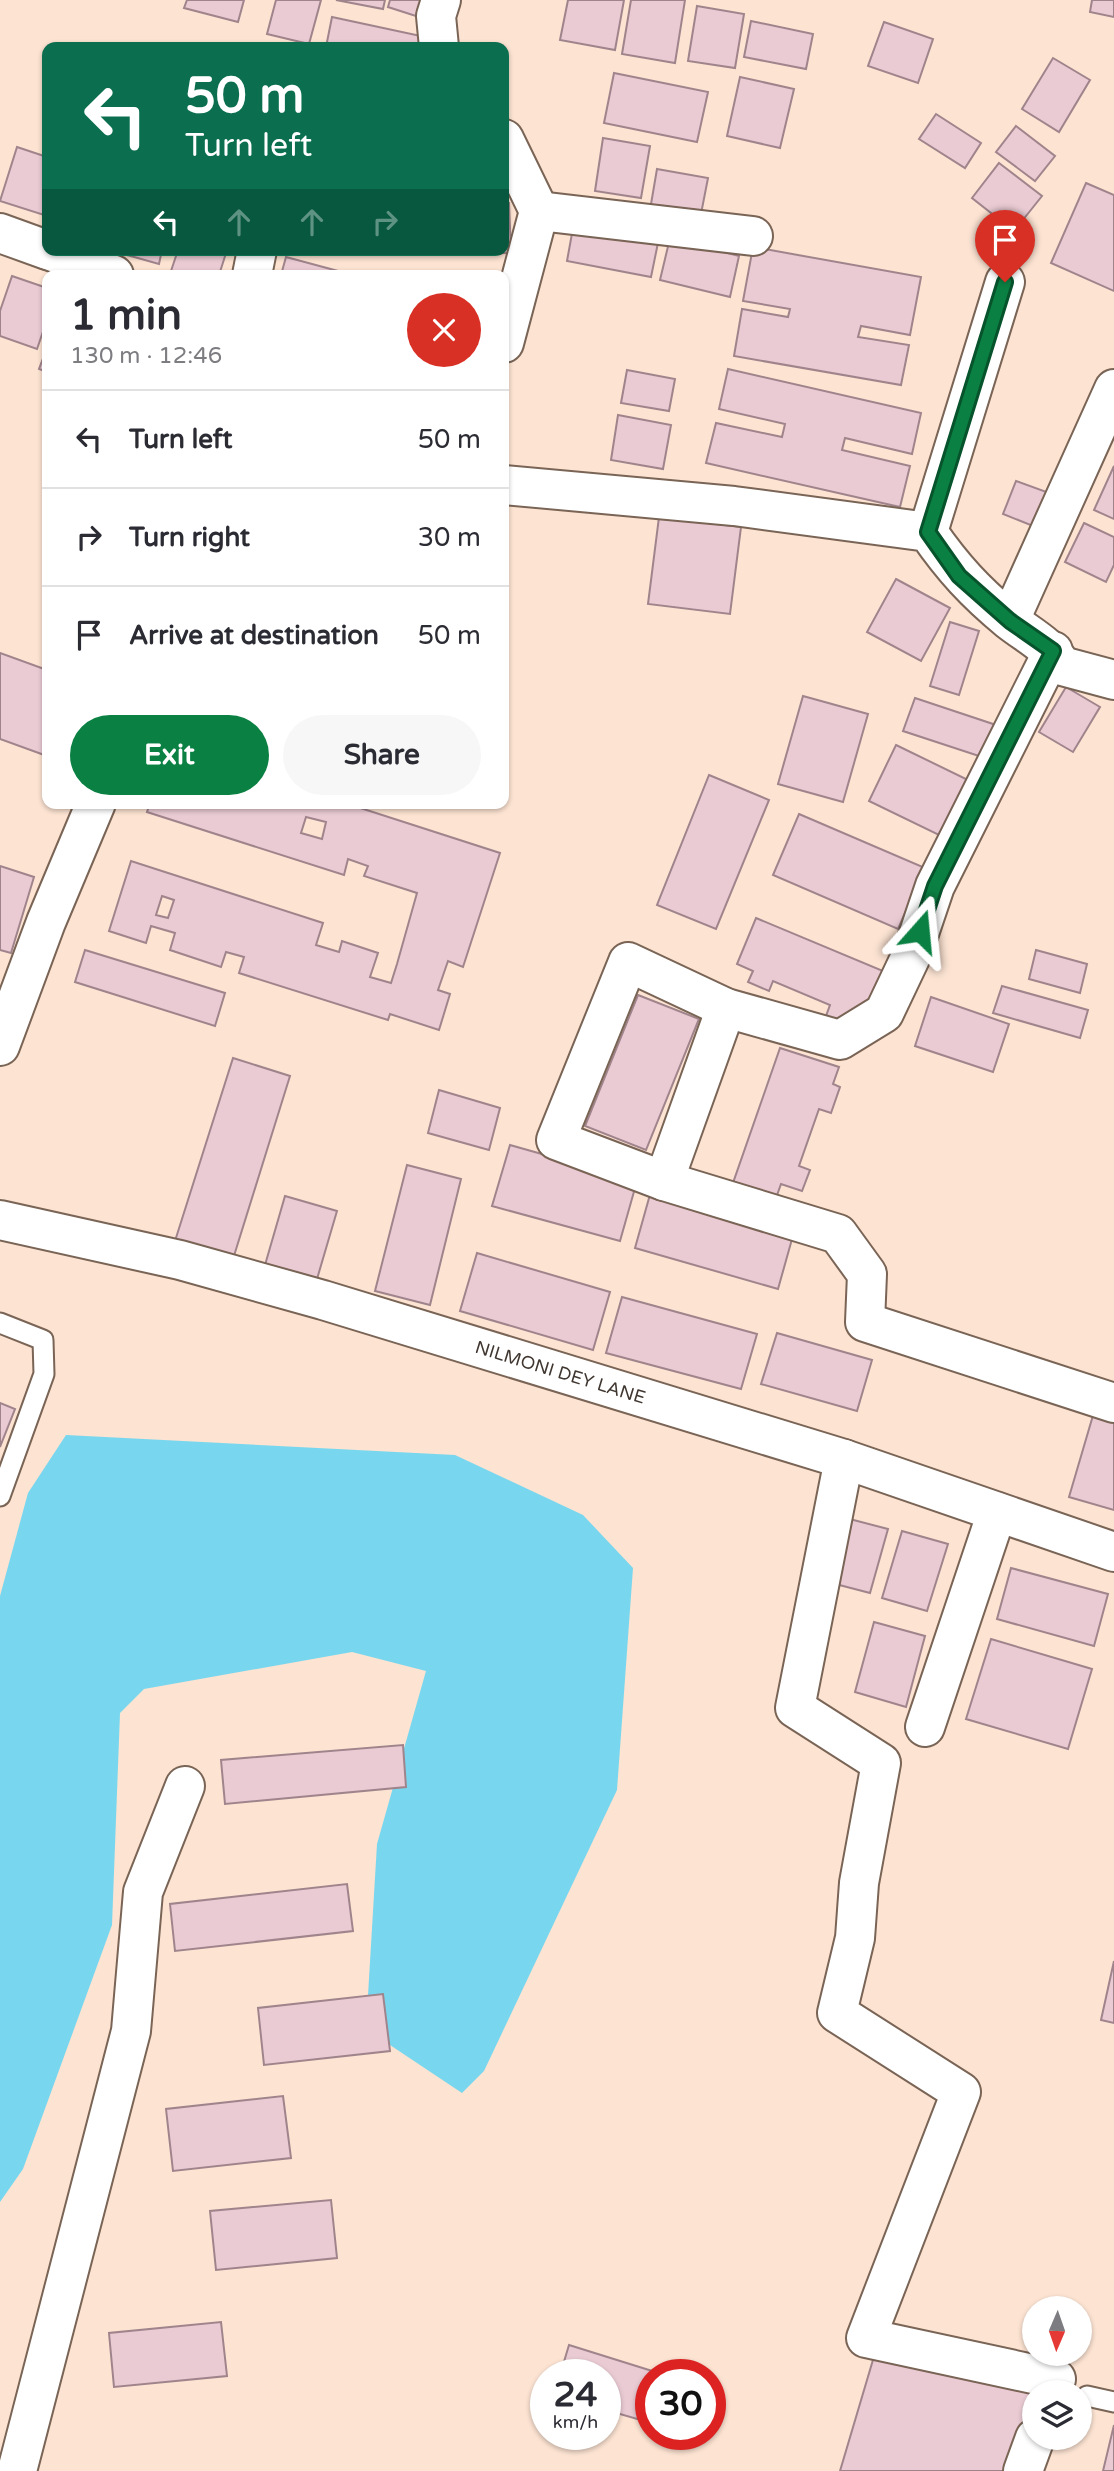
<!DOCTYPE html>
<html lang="en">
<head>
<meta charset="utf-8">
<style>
	body { margin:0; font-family:"Varela Round",sans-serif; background:#f7f7f7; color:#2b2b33; height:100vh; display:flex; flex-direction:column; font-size:26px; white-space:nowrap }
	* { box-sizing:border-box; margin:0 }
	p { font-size:23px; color:#7c7c81 }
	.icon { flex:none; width:38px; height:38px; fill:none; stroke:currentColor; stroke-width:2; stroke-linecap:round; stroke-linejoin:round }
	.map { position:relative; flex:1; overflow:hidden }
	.panel { position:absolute; left:42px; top:270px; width:467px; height:539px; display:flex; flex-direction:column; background:#fff; border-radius:14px; box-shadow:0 2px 5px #0004 }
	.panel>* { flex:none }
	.hud { position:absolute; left:42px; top:42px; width:467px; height:214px; border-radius:14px; box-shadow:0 2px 5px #0004; background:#0b6e4f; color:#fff; overflow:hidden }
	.needle { width:46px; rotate:182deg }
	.tools { position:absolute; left:1022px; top:2296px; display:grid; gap:14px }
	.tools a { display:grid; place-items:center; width:70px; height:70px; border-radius:50%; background:#fff; box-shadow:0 2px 5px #0004; font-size:35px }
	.speed { position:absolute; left:530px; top:2359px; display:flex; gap:14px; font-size:35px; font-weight:700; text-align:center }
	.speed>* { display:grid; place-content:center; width:91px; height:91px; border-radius:50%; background:#fff; box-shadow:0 2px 5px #0004; line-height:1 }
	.speed small { font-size:18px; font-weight:400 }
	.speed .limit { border:10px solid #d22; background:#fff; color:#111 }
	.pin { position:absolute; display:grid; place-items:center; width:60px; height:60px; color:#fff; margin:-72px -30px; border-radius:50% 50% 50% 0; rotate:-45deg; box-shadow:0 0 7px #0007 }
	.pin .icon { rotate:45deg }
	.me { position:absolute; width:77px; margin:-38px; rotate:18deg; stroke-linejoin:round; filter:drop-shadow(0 0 5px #0008) }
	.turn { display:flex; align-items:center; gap:24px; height:147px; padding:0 28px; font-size:32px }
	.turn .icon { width:91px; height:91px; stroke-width:2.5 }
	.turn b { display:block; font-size:49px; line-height:60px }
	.lanes { display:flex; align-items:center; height:66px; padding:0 28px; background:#0003; justify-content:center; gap:35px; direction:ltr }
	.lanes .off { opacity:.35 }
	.round { display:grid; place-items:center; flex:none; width:74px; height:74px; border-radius:37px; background:#f7f7f7 }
	.head { display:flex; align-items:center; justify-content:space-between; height:119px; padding:0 28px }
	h1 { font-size:42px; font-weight:700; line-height:52px }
	.primary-button { display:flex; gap:14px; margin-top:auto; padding:14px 28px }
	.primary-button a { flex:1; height:80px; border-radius:42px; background:#0b8043; color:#fff; font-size:28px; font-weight:700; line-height:80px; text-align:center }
	.primary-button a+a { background:#f7f7f7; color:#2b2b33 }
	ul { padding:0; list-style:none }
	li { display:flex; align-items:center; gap:21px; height:98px; padding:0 28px; border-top:2px solid #e1e1e2 }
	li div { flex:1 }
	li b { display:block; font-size:26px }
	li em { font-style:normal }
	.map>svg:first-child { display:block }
</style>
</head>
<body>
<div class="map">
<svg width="1114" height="2471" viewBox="0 0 1114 2471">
	<rect width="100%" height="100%" fill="#fce3d2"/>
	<!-- water -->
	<path fill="#78d7ee" d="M66 1435 455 1455 583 1515 633 1568 617 1790 484 2071 462 2093 366 2029 377 1844 426 1671 352 1652 144 1689 120 1713 112 1925 23 2169 0 2202V1596L28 1493Z"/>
	<!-- building -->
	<g fill="#eacbd4" stroke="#a0848c" stroke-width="2" fill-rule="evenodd">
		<path d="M187 0H244L238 22 184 8Z"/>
		<path d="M276 0H321L309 44 267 34Z"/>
		<path d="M336 0H385L383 9Z"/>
		<path d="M390 0H424L419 17 388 7Z"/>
		<path d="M568 0H624L615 50 560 40Z"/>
		<path d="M631 0H685L675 63 622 54Z"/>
		<path d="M1092 0H1114V17L1090 12Z"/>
		<path d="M697 6 744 14 735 68 688 61Z"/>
		<path d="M332 17 430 38 428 47H326Z"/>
		<path d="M751 21 813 34 806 69 744 57Z"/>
		<path d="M884 22 933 39 918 83 868 66Z"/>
		<path d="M1053 58 1090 80 1059 132 1022 109Z"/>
		<path d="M614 73 708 92 697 142 604 123Z"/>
		<path d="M740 77 794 89 780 148 727 136Z"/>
		<path d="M936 114 981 143 965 168 919 139Z"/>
		<path d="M1016 126 1055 156 1035 181 996 152Z"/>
		<path d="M603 138 650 146 641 198 595 191Z"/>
		<path d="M17 147 47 157V216L0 201Z"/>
		<path d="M999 163 1042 196 1014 231 972 198Z"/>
		<path d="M657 169 708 178 700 219 650 210Z"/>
		<path d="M1086 183 1114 195V291L1051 263Z"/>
		<path d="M504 203H509L511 253 452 254V250H504Z"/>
		<path d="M575 217 660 233 651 277 567 261Z"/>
		<path d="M670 238 739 256 730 297 660 280Z"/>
		<path d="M753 247 921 277 910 335 861 326 858 337 909 345 901 385 734 356 742 309 788 317 790 309 743 301Z"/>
		<path d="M128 250H162L159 264 127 255Z"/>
		<path d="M178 250H227L219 275H184L171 271Z"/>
		<path d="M286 257 353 275H281Z"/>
		<path d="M12 276 47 288V320L37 349 0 336V311Z"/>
		<path d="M47 348V372L39 369Z"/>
		<path d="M728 369 921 413 912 454 845 438 842 450 910 466 900 507 706 463 716 423 782 437 785 424 719 409Z"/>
		<path d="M627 370 675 379 669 411 621 403Z"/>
		<path d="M618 415 671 425 663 469 611 460Z"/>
		<path d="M1114 466V519L1094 510Z"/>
		<path d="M1016 481 1052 494 1038 528 1003 514Z"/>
		<path d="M659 517 741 527 730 614 648 604Z"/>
		<path d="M1084 523 1114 537V565L1106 582 1065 562Z"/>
		<path d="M896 579 950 608 921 661 867 632Z"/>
		<path d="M950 622 979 631 959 695 930 686Z"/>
		<path d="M0 653 47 670V756L0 739Z"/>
		<path d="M1066 687 1100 707 1073 752 1039 732Z"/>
		<path d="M803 696 868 714 843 802 778 784Z"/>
		<path d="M915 698 996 725 985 758 903 731Z"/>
		<path d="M896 745 968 780 941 836 869 801Z"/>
		<path d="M709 775 769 800 716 929 657 905Z"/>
		<path d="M150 803H345L500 853 463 967 448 961 438 990 450 994 439 1030 390 1014 388 1020 239 973 244 957 226 952 221 967 170 950 175 933 151 926 146 943 109 931 131 861 323 923 316 945 339 952 342 941 378 953 370 977 391 983 397 964 417 893 364 876 368 866 348 859 344 875 147 812ZM306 817 326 822 322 839 301 833ZM162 896 174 900 168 918 156 915Z"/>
		<path d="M799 814 925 868 898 929 773 875Z"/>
		<path d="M0 866 34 877 11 953 0 950Z"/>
		<path d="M756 918 883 971 864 1018 847 1024 826 1016 830 1005 773 981 769 991 748 982 753 971 737 964Z"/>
		<path d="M85 950 225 993 215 1026 75 982Z"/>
		<path d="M1036 950 1087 964 1080 993 1029 979Z"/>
		<path d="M1002 986 1088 1010 1080 1038 993 1013Z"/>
		<path d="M638 995 699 1019 646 1150 585 1126Z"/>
		<path d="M931 997 1009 1024 993 1072 915 1046Z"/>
		<path d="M780 1048 839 1067 833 1084 840 1087 831 1113 819 1109 799 1166 810 1170 802 1191 781 1184 776 1198 733 1183Z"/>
		<path d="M233 1058 290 1076 233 1259 175 1241Z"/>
		<path d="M439 1090 500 1108 489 1150 428 1133Z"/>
		<path d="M510 1145 637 1181 620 1241 492 1206Z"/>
		<path d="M407 1165 461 1179 430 1305 375 1291Z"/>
		<path d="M651 1191 794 1232 778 1289 635 1248Z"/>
		<path d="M285 1196 337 1211 317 1279 265 1265Z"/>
		<path d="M477 1253 610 1292 593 1350 460 1311Z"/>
		<path d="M622 1297 757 1334 741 1389 606 1353Z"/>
		<path d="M777 1333 872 1360 857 1411 761 1384Z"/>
		<path d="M0 1403 15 1409 0 1447Z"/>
		<path d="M1094 1412 1114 1418V1510L1069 1497Z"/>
		<path d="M842 1517 888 1529 870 1593 824 1581Z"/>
		<path d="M902 1531 948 1544 927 1611 882 1598Z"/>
		<path d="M1011 1568 1108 1594 1094 1646 997 1619Z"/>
		<path d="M874 1622 925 1636 906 1707 855 1692Z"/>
		<path d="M991 1639 1092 1669 1068 1749 966 1719Z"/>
		<path d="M403 1745 406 1787 225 1804 221 1760Z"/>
		<path d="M347 1884 353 1931 175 1951 170 1904Z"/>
		<path d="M1114 1961V2023L1101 2020Z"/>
		<path d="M383 1994 390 2051 264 2065 258 2008Z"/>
		<path d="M283 2096 291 2158 173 2171 166 2109Z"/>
		<path d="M331 2200 337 2258 216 2270 210 2211Z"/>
		<path d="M221 2322 227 2376 114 2387 109 2333Z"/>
		<path d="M878 2343 1034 2392V2406L1015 2471H840Z"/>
		<path d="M569 2345 665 2375H651V2423L606 2410V2375H560Z"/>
		<path d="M1114 2425V2471H1103Z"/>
	</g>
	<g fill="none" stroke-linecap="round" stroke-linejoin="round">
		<defs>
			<g id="service">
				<path d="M0 1323 43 1340 44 1374 0 1496"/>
				<path d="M1087 2396 1114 2402"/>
			</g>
			<g id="minor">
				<path d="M439 47 436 16 441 0"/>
				<path d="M504 139 539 211 504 343"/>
				<path d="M539 211 753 236"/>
				<path d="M0 233 47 250"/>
				<path d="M48 250 114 275"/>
				<path d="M252 275 257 250"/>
				<path d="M504 485 734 506 928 532C953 568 975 592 1009 620 1028 635 1049 645 1062 666L1114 680"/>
				<path d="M928 532 1005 282"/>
				<path d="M1010 620 1114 389"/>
				<path d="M1053 651 935 886 912 954 884 1013 840 1040 726 1008 628 962 556 1140 664 1181 838 1234 867 1274 865 1322 1114 1403"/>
				<path d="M0 1046 46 922 96 803"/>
				<path d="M664 1181 726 1008"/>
				<path id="s1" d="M0 1220 180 1260 323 1300 844 1459 1114 1552"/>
				<path d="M844 1459 795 1708 881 1763 859 1883 855 1938 837 2013 961 2092 866 2338 1056 2379 1051 2392"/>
				<path d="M925 1727 997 1512"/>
				<path d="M17 2471 131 2031 143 1892 185 1786"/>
				<path d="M1023 2471 1035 2438"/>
			</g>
		</defs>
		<!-- service casing -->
		<use href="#service" stroke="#796455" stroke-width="23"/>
		<!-- minor casing -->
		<use href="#minor" stroke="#796455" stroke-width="42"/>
		<!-- service -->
		<use href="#service" stroke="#fff" stroke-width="19"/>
		<!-- minor -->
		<use href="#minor" stroke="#fff" stroke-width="38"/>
	</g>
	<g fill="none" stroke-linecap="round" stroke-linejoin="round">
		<defs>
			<path id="route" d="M920 931 935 886 1053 651 1010 621 959 576 928 532 1005 282"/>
		</defs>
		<!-- route casing -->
		<use href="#route" stroke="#07532c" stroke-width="18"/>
		<!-- route -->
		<use href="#route" stroke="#0b8043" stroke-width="12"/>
	</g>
	<g text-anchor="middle" stroke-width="5" stroke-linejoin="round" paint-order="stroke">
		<!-- street labels -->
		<g font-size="18" fill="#413731" stroke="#fef3ed">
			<text dy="6" stroke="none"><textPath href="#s1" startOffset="581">NILMONI DEY LANE</textPath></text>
		</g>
	</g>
</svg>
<div class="tools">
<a><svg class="needle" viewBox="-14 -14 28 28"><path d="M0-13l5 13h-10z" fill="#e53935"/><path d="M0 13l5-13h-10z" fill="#7c7c81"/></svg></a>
<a><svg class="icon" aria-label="layers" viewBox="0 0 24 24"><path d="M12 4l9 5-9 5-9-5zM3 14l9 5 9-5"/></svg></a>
</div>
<div class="speed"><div>24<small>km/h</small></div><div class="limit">30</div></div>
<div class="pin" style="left:1005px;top:282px;background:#d93025"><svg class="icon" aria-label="arrive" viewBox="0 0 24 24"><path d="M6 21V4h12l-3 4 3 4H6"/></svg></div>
<svg class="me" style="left:920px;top:931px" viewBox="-20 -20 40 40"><path d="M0-17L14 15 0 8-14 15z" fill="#0b8043" stroke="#fff" stroke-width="4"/></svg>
<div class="hud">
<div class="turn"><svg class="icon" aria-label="left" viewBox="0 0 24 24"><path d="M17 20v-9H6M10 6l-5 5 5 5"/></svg><div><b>50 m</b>Turn left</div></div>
<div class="lanes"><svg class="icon" aria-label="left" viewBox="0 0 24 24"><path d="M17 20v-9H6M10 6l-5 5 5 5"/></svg><svg class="icon off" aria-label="ahead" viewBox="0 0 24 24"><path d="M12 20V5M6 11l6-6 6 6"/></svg><svg class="icon off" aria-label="ahead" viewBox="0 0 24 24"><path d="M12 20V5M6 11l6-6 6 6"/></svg><svg class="icon off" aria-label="right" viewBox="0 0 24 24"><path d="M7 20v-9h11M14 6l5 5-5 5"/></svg></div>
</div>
<section class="panel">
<div class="head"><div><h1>1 min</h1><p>130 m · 12:46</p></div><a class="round" style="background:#d93025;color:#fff"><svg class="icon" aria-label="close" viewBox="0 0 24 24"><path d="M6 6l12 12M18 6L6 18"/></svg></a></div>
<ul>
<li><svg class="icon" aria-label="left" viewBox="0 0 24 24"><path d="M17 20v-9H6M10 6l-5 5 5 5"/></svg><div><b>Turn left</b></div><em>50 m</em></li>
<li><svg class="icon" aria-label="right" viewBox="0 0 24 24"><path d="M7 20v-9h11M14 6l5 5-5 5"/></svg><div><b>Turn right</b></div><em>30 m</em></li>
<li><svg class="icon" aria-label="arrive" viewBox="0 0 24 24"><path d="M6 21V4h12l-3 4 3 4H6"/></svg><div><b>Arrive at destination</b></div><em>50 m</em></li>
</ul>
<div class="primary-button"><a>Exit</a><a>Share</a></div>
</section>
</div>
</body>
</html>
